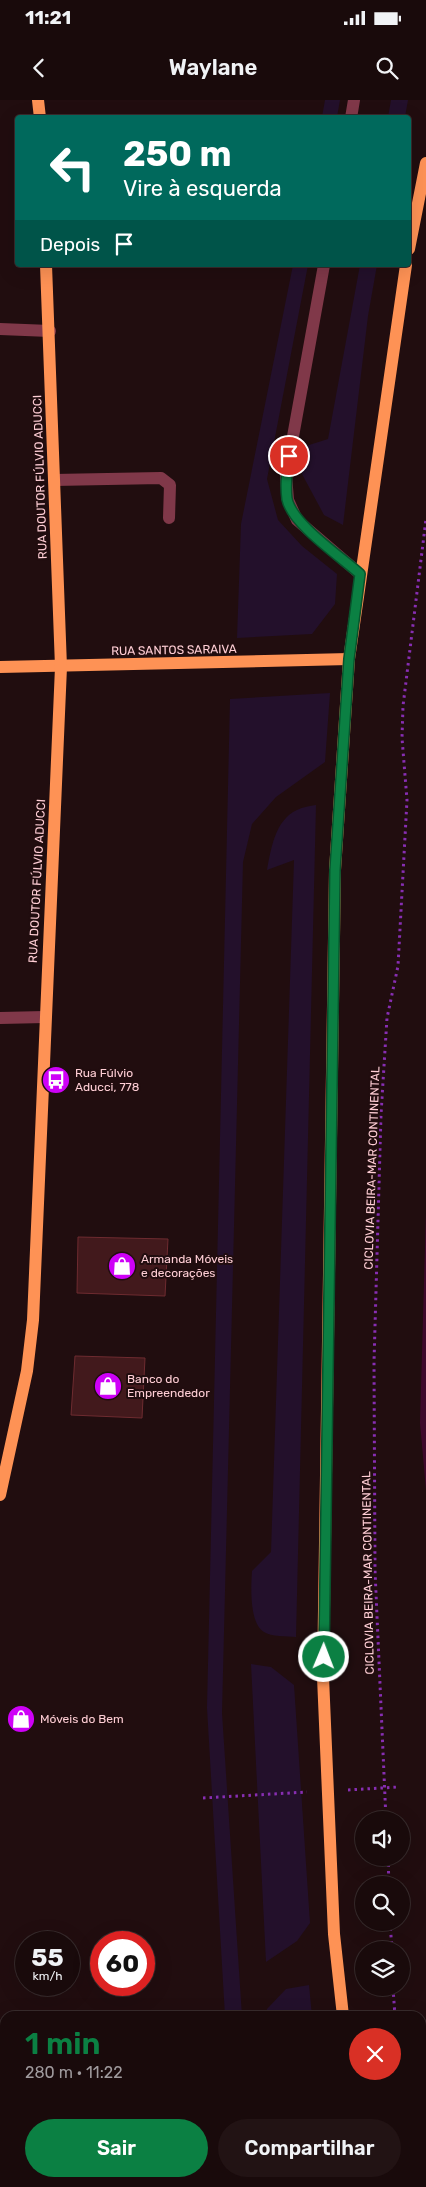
<!DOCTYPE html>
<html lang="pt">
<head>
<meta charset="utf-8">
<style>
	body { margin:0; font-family:Rubik,sans-serif; background:#221314; color:#f1f3f6; height:100vh; display:flex; flex-direction:column; font-size:19px; white-space:nowrap }
	* { box-sizing:border-box; margin:0 }
	p { font-size:16px; color:#9f9a9d }
	.icon { flex:none; width:28px; height:28px; fill:none; stroke:currentColor; stroke-width:2; stroke-linecap:round; stroke-linejoin:round }
	.map { position:relative; flex:1; overflow:hidden }
	.drawer { position:absolute; left:0px; top:1911px; width:426px; height:176px; display:flex; flex-direction:column; background:#190a0b; border-radius:15px 15px 0 0; box-shadow:0 5px 20px #0002,0 0 0 1px #372b2c }
	.drawer>* { flex:none }
	.top-card { position:absolute; left:15px; top:15px; width:396px; height:152px; border-radius:5px; box-shadow:0 5px 20px #0002,0 0 0 1px #372b2c; background:#00695c; color:#fff; overflow:hidden }
	.fabs { position:absolute; left:355px; top:1711px; display:grid; gap:10px }
	.fabs a { display:grid; place-items:center; width:55px; height:55px; border-radius:50%; background:#190a0b; box-shadow:0 5px 20px #0002,0 0 0 1px #372b2c; font-size:25px }
	.speed { position:absolute; left:15px; top:1831px; display:flex; gap:10px; font-size:25px; font-weight:700; text-align:center }
	.speed>* { display:grid; place-content:center; width:65px; height:65px; border-radius:50%; background:#190a0b; box-shadow:0 5px 20px #0002,0 0 0 1px #372b2c; line-height:1 }
	.speed small { font-size:12px; font-weight:400 }
	.speed .limit { border:8px solid #d22; background:#fff; color:#111 }
	.pin { position:absolute; display:grid; place-items:center; width:42px; height:42px; color:#fff; margin:-21px; border:2px solid #fff; border-radius:50%; box-shadow:0 1px 5px #0007 }
	.me { position:absolute; width:55px; margin:-28px; rotate:1deg; stroke-linejoin:round; filter:drop-shadow(0 0 4px #0008) }
	.turn { display:flex; align-items:center; gap:18px; height:105px; padding:0 25px; font-size:22px }
	.turn .icon { width:65px; height:65px; stroke-width:2.5 }
	.turn b { display:block; font-size:35px; line-height:42px }
	.then { display:flex; align-items:center; height:48px; padding:0 25px; background:#0003; gap:10px; font-size:19px }
	.round { display:grid; place-items:center; flex:none; width:52px; height:52px; border-radius:26px; background:#221314 }
	.summary { display:flex; align-items:center; justify-content:space-between; height:85px; padding:0 25px }
	h1 { font-size:30px; font-weight:600; line-height:38px; color:#0b8043 }
	.button { display:flex; gap:10px; margin-top:auto; padding:10px 25px }
	.button a { flex:1; height:58px; border-radius:30px; background:#0b8043; color:#fff; font-size:20px; font-weight:600; line-height:58px; text-align:center }
	.button a+a { background:#221314; color:#f1f3f6 }
	.status { display:flex; justify-content:space-between; align-items:center; height:35px; padding:0 25px; background:#190a0b; direction:ltr }
	.status svg { height:14px; fill:currentColor }
	header { display:flex; justify-content:space-between; align-items:center; height:65px; padding:0 25px; background:#190a0b; font-size:22px; font-weight:600 }
	.map>svg:first-child { display:block }
</style>
</head>
<body>
<div class="status"><b>11:21</b><svg viewBox="0 0 49 12"><path d="M0 12V9h3v3zM5 12V6h3v6zM10 12V3h3v9zM15 12V0h3v12zM26 1h20v11H26zM47 4h2v5h-2z"/></svg></div>
<header><svg class="icon" aria-label="back" viewBox="0 0 24 24"><path d="M15 5l-7 7 7 7"/></svg>Waylane<svg class="icon" aria-label="search" viewBox="0 0 24 24"><circle cx="10" cy="10" r="6"/><path d="M15 15l6 6"/></svg></header>
<div class="map">
<svg width="426" height="2087" viewBox="0 0 426 2087">
	<rect width="100%" height="100%" fill="#210d0f"/>
	<!-- green -->
	<g fill="#23102b">
		<path d="M325 0H340L337 17H322Z"/>
		<path d="M391 0H408L405 17H388Z"/>
		<path d="M293 165H308L267 379 278 420 302 446 337 474 335 504 312 534 237 538 241 424Z"/>
		<path d="M360 165H377L368 216 343 425 324 415 302 374 306 346 328 339Z"/>
		<path d="M330 593 325 662 276 697 252 724 243 762 222 1613 242 1916H225L207 1608 230 599Z"/>
		<path d="M316 705 296 1537C287 1536 271 1537 264 1532 249 1523 251 1486 252 1471L271 1452 294 760 267 770C271 749 275 720 297 710 303 707 310 706 316 705Z"/>
		<path d="M251 1564 271 1567 294 1585 310 1823 297 1841 266 1862Z"/>
		<path d="M309 1885 312 1916H292L291 1914 288 1916H266L267 1909 286 1889Z"/>
	</g>
	<!-- water -->
	<path fill="#3e092b" d="M426 1112V1390L420 1323Z"/>
	<!-- building -->
	<g fill="#42191c" stroke="#6e2b30">
		<path d="M78 1137 168 1139 165 1196 77 1193Z"/>
		<path d="M75 1256 145 1258 142 1318 71 1315Z"/>
	</g>
	<g fill="none" stroke-linecap="round" stroke-linejoin="round">
		<!-- path -->
		<g stroke="#872eb2" stroke-width="3" stroke-dasharray="2.5 4" stroke-linecap="butt">
			<path d="M348 1690 398 1687"/>
			<path d="M203 1698 307 1692"/>
			<path d="M386 1720 375 1471 374 1262 381 1014 387 918 398 866 407 700 402 638 403 606 426 419"/>
			<path d="M388 1758 389 1785"/>
			<path d="M390 1822 392 1850"/>
			<path d="M393 1888 395 1916"/>
			<path d="M408 2082V2087"/>
		</g>
		<!-- minor -->
		<g stroke="#803849" stroke-width="12">
			<path d="M351 18 354 0"/>
			<path d="M324 165 286 375 288 400 297 420 360 474"/>
			<path d="M0 229 50 231"/>
			<path d="M54 380 161 378 170 385 169 418"/>
			<path d="M0 918 45 917"/>
		</g>
		<!-- major -->
		<g stroke="#fe9255" stroke-width="12">
			<path d="M38 0 40 18"/>
			<path d="M409 149 426 63"/>
			<path d="M0 567 349 559"/>
			<path d="M0 1395 27 1271 33 1220 61 567 46 165"/>
			<path d="M343 1916 334 1834 323 1577 335 770 349 559 406 165"/>
			<path d="M0 2047 5 2073"/>
			<path d="M7 2082 8 2087"/>
			<path d="M359 2082V2087"/>
		</g>
	</g>
	<g fill="none" stroke-linecap="round" stroke-linejoin="round">
		<defs>
			<path id="route" d="M289 356C287 370 285 384 287 399 292 424 340 456 360 474L349 559 335 770 324 1557"/>
		</defs>
		<!-- route casing -->
		<use href="#route" stroke="#07532c" stroke-width="12"/>
		<!-- route -->
		<use href="#route" stroke="#0b8043" stroke-width="9"/>
	</g>
	<!-- icons -->
	<defs>
		<symbol id="bus-disc" viewBox="-11 -11 22 22"><circle r="9.5" fill="#ce01f7" stroke="#210d0f"/><path d="M-5-6H5V4H4V6H2V4H-2V6H-4V4H-5ZM-3.5-4V0h7V-4ZM-3.5 1.2v1.5H-2V1.2ZM2 1.2v1.5H3.5V1.2Z" fill="#fff"/></symbol>
		<symbol id="shop-disc" viewBox="-11 -11 22 22"><circle r="9.5" fill="#ce01f7" stroke="#210d0f"/><path d="M-5-2.5h2.3a2.7 3.5 0 0 1 5.4 0H5L5.5 6h-11ZM-1.5-2.5h3a1.5 2.3 0 0 0-3 0Z" fill="#fff"/></symbol>
	</defs>
	<g fill-rule="evenodd">
		<use href="#bus-disc" x="40" y="964" width="32" height="32"/>
		<use href="#shop-disc" x="106" y="1150" width="32" height="32"/>
		<use href="#shop-disc" x="92" y="1270" width="32" height="32"/>
		<use href="#shop-disc" x="5" y="1603" width="32" height="32"/>
	</g>
	<g text-anchor="middle" stroke-width="4" stroke-linejoin="round" paint-order="stroke">
		<!-- street labels -->
		<g font-size="12" fill="#ffced5" stroke="#210d0f">
			<text transform="translate(40 377) rotate(-92)" y="4">RUA DOUTOR FÚLVIO ADUCCI</text>
			<text transform="translate(174 550) rotate(-1)" y="4">RUA SANTOS SARAIVA</text>
			<text transform="translate(37 781) rotate(-87)" y="4">RUA DOUTOR FÚLVIO ADUCCI</text>
			<text transform="translate(372 1068) rotate(-88)" y="4">CICLOVIA BEIRA-MAR CONTINENTAL</text>
			<text transform="translate(368 1473) rotate(-91)" y="4">CICLOVIA BEIRA-MAR CONTINENTAL</text>
		</g>
		<!-- poi labels -->
		<g font-size="12" fill="#ffced5" stroke="#210d0f" text-anchor="start">
			<text x="75" y="977">Rua Fúlvio<tspan x="75" dy="14">Aducci, 778</tspan></text>
			<text x="141" y="1163">Armanda Móveis<tspan x="141" dy="14">e decorações</tspan></text>
			<text x="127" y="1283">Banco do<tspan x="127" dy="14">Empreendedor</tspan></text>
			<text x="40" y="1623">Móveis do Bem</text>
		</g>
	</g>
</svg>
<div class="fabs">
<a><svg class="icon" aria-label="sound" viewBox="0 0 24 24"><path d="M4 9h4l5-4v14l-5-4H4zM17 9q2 3 0 6"/></svg></a>
<a><svg class="icon" aria-label="search" viewBox="0 0 24 24"><circle cx="10" cy="10" r="6"/><path d="M15 15l6 6"/></svg></a>
<a><svg class="icon" aria-label="layers" viewBox="0 0 24 24"><path d="M12 4l9 5-9 5-9-5zM3 14l9 5 9-5"/></svg></a>
</div>
<div class="speed"><div>55<small>km/h</small></div><div class="limit">60</div></div>
<div class="pin" style="left:289px;top:356px;background:#d93025"><svg class="icon" aria-label="arrive" viewBox="0 0 24 24"><path d="M6 21V4h12l-3 4 3 4H6"/></svg></div>
<svg class="me" style="left:324px;top:1557px" viewBox="-20 -20 40 40"><circle r="17" fill="#0b8043" stroke="#fff" stroke-width="3"/><path d="M0-11L8 9 0 5-8 9z" fill="#fff"/></svg>
<div class="top-card">
<div class="turn"><svg class="icon" aria-label="left" viewBox="0 0 24 24"><path d="M17 20v-9H6M10 6l-5 5 5 5"/></svg><div><b>250 m</b>Vire à esquerda</div></div>
<div class="then">Depois<svg class="icon" aria-label="arrive" viewBox="0 0 24 24"><path d="M6 21V4h12l-3 4 3 4H6"/></svg></div>
</div>
<section class="drawer">
<div class="summary"><div><h1>1 min</h1><p>280 m · 11:22</p></div><a class="round" style="background:#d93025;color:#fff"><svg class="icon" aria-label="close" viewBox="0 0 24 24"><path d="M6 6l12 12M18 6L6 18"/></svg></a></div>
<div class="button"><a>Sair</a><a>Compartilhar</a></div>
</section>
</div>
</body>
</html>
